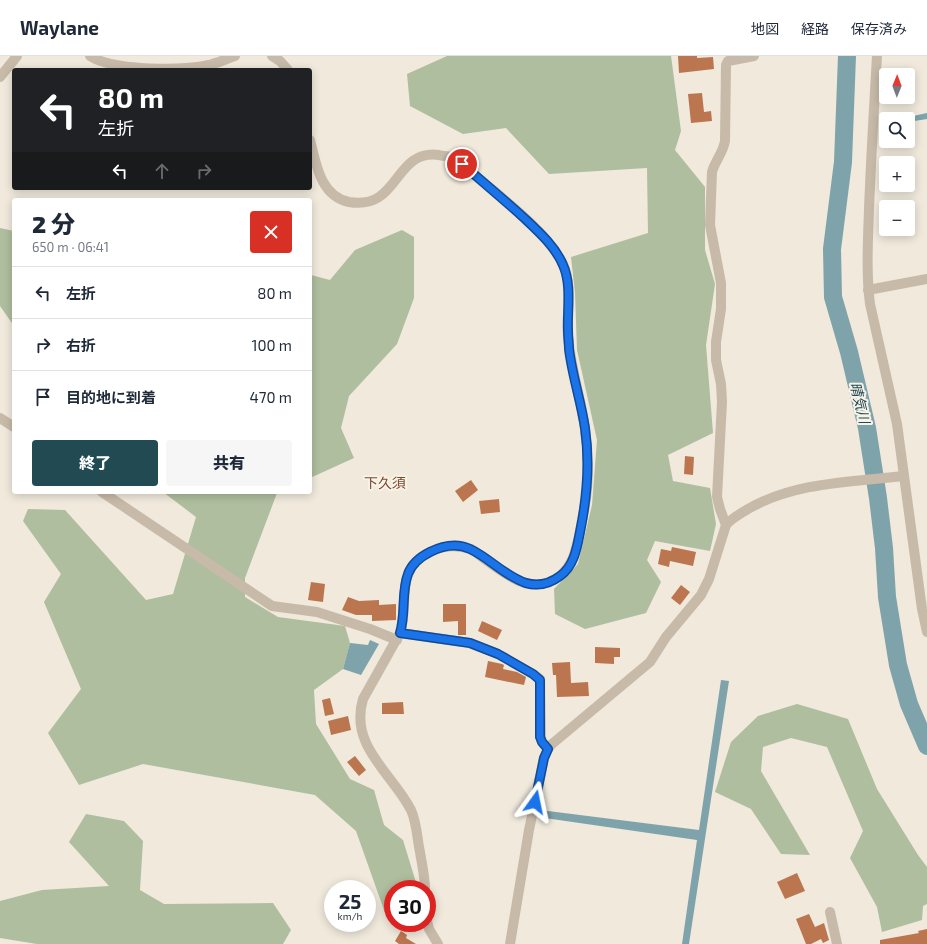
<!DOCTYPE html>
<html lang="ja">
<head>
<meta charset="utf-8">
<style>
	body { margin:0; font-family:"Exo 2","Noto Sans JP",sans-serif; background:#f6f6f7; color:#1f2937; height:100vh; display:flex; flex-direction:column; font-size:15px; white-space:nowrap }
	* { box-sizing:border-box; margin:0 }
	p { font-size:13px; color:#747a83 }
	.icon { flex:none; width:22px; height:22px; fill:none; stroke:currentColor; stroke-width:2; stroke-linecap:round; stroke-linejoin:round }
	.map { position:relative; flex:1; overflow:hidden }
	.sheet { position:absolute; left:12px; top:142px; width:300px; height:296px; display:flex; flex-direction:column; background:#fff; border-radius:4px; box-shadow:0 2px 10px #0003 }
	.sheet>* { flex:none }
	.guide { position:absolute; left:12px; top:12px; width:300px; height:122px; border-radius:4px; box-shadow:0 2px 10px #0003; background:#202124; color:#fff; overflow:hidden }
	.needle { width:26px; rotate:1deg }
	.tools { position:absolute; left:879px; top:12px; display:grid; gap:8px }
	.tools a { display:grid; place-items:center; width:36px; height:36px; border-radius:4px; background:#fff; box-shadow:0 2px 10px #0003; font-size:20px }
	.speed { position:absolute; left:324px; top:824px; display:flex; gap:8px; font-size:20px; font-weight:700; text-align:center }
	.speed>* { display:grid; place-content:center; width:52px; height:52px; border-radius:50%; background:#fff; box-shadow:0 2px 10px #0003; line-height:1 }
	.speed small { font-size:10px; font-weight:400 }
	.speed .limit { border:6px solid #d22; background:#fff; color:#111 }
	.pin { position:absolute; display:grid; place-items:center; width:34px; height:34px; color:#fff; margin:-17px; border:2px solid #fff; border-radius:50%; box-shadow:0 1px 4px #0007 }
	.me { position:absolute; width:44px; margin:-22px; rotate:12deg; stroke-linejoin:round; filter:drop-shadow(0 0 3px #0008) }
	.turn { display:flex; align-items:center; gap:14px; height:84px; padding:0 20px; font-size:18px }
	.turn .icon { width:52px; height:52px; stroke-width:2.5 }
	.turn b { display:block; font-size:28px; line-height:34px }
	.lanes { display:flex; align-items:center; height:38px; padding:0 20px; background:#0003; justify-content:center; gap:20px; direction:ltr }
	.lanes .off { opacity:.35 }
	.round { display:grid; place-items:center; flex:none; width:42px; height:42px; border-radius:4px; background:#f6f6f7 }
	.summary { display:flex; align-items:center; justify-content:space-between; height:68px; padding:0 20px }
	h1 { font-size:24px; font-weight:800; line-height:30px }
	.cta { display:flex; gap:8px; margin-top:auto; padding:8px 20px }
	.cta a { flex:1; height:46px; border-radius:4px; background:#214a53; color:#fff; font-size:16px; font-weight:800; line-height:46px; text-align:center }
	.cta a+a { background:#f6f6f7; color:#1f2937 }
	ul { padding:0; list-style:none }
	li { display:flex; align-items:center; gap:12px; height:52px; padding:0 20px; border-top:1px solid #e0e1e3 }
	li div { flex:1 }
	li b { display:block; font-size:15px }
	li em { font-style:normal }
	header { display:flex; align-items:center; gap:24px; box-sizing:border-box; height:56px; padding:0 20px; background:#fff; border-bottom:1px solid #e0e1e3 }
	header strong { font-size:19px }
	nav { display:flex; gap:22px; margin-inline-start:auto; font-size:14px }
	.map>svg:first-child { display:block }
</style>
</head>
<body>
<header>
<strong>Waylane</strong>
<nav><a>地図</a><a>経路</a><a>保存済み</a></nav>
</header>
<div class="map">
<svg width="927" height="888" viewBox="0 0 927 888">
	<rect width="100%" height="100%" fill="#f0e9dc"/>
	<!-- green -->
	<g fill="#afbe9e">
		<path d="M447 0H671L681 75 675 94 705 131V194L715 228 706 289 713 377 668 399 673 425 710 432 716 468 710 495 655 485 647 504 661 526 646 557 585 573 555 558 554 533 578 508 592 449 597 384 577 294 575 237 571 201 648 177 647 112 549 118 506 72 463 78 410 50 407 18Z"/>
		<path d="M0 172 14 175V270L0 250Z"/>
		<path d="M402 174 414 181V242L397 288 349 340 341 372 354 402 310 422V217L311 219 330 224 355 194Z"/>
		<path d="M163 436H278L277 437 245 522V541L278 561 345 570 350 587 343 613 314 634 316 668 350 723 374 734 384 769 403 784 418 833H393V857H385L356 775 315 739 143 708 79 729 48 677 81 633 44 546 61 518 23 465 28 453 65 454 146 544 173 538 196 461Z"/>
		<path d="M797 648 848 663 877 733 918 799 927 811V848L923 850 922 864 882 876 877 851 850 802 863 775 827 691 791 682 763 691 761 715 810 799 781 798 751 753 715 736 731 686 758 660Z"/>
		<path d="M86 758 124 765 143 785 140 834 164 848 273 847 291 874 283 888H37L0 882V845L42 834 109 830 69 786Z"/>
	</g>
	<!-- water -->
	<g fill="#7ea3ab">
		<path d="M927 57V63L908 66V63H899Z"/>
		<path d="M370 584 379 588 361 619 343 613 350 587 368 589Z"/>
		<path d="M721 624 729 625 689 888H682L697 784 538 761 540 754 699 774Z"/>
	</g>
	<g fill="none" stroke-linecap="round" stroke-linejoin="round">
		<!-- river -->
		<path stroke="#7ea3ab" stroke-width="18" d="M847 0 843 106 832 193 833 241 849 296 867 372 878 442 884 492 887 541 898 609 909 648 927 690"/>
	</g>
	<!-- building -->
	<g fill="#bc764f">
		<path d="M678 0H697V2L713 1 714 13 679 17Z"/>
		<path d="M702 37 704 56 711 55 712 65 691 67 688 38Z"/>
		<path d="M685 400 694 401 693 419 684 418Z"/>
		<path d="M471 424 478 434 463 446 455 435Z"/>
		<path d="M499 443 500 456 481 458 479 445Z"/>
		<path d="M672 491 696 496 693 510 670 505 669 511 658 508 661 493 671 495Z"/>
		<path d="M311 526 325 528 323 546 308 544Z"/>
		<path d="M681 529 690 536 680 549 671 542Z"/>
		<path d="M348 541 359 545 379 544V549L396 548V564L372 565V559H356L342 554Z"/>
		<path d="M443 548H466V579H458V565L443 566Z"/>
		<path d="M482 565 502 574 497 584 478 575Z"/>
		<path d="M595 591 620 592V601H614V608L595 607Z"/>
		<path d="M488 605 502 608 504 609 503 613 517 616 526 621 524 629 485 621Z"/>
		<path d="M570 606 571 627 588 626 589 640 557 641 556 619H553L552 607Z"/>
		<path d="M330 642 334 658 325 660 322 644Z"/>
		<path d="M403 646 404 658H382V647Z"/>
		<path d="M348 660 351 674 331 679 328 665Z"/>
		<path d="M355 700 366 714 359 720 347 706Z"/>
		<path d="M797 817 805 835 785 843 777 826Z"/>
		<path d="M809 858 815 871 824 867 829 884 823 887 821 883 811 888H806L796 863Z"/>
		<path d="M927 873V888H880V884L919 877 918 875Z"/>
		<path d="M401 875 407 879 406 882 416 888H399L395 885Z"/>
	</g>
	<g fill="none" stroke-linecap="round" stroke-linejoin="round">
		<!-- minor -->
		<g stroke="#c7baa9" stroke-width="10">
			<path d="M90 0C114 15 181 15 209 9 217 7 226 3 235 0"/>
			<path d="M272 0 280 5 288 14"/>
			<path d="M877 0C874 51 871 102 869 153 868 185 866 216 870 248L897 368 922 553 927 576"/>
			<path d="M0 21 17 0"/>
			<path d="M310 84C316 107 320 140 349 146 400 155 393 93 439 99 442 100 447 100 451 101 462 106 472 117 482 125 507 146 548 178 563 208 573 230 566 258 568 281 571 313 581 343 585 373 589 401 589 432 583 459 578 484 576 518 547 527 535 530 523 528 513 522 498 514 485 503 471 493 458 489 445 489 432 495 393 513 410 544 400 577L363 643C349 690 392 717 411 754 417 767 417 783 420 796 422 809 425 821 425 833"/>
			<path d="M868 234 927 223"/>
			<path d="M0 362 14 371"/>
			<path d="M102 436 272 550 317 556 370 573 397 584"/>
			<path d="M726 469 720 453 717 441 722 346 721 328 716 304V286L721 253V227L710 169 712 116C715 105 723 97 725 85L726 9 728 5 754 0"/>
			<path d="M400 577 470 587 498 598 533 618 540 623 541 681 542 686 548 693"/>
			<path d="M830 856 837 888"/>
			<path d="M427 865 429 873 438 888"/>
			<path d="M510 888 529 774 544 702 548 693 552 688 650 606 666 581 701 539 709 523 726 469C732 462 740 458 748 453 795 426 851 426 904 420"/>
		</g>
	</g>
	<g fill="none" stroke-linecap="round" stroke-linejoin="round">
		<defs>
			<path id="route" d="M462 108C483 126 503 143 523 161 538 175 555 190 563 209 572 229 567 254 568 275 568 281 569 287 569 293 572 319 581 345 585 372 590 407 587 442 580 476 577 492 574 510 560 520 525 546 499 506 470 493 457 487 442 490 430 496 420 501 412 507 408 518 401 536 406 558 400 577L470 587 498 598 533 618 540 624V681L542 686 548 693 544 702 535 746"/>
		</defs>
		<!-- route casing -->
		<use href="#route" stroke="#114b97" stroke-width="10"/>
		<!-- route -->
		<use href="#route" stroke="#1a73e8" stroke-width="7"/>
	</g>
	<g text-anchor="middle" stroke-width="4" stroke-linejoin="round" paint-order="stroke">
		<!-- water labels -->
		<g font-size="14" font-style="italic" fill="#214a53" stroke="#f8f3e8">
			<text transform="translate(860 347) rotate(76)" y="5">晴気川</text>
		</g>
		<!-- neighbourhood labels -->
		<g font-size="14" fill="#7d4728" stroke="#f8f3e8">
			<text x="385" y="432">下久須</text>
		</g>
	</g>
</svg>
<div class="tools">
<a><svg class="needle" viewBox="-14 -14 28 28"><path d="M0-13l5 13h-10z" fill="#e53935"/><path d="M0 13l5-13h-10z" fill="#747a83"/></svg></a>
<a><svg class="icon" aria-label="search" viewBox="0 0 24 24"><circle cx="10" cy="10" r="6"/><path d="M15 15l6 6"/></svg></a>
<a>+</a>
<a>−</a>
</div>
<div class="speed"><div>25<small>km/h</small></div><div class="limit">30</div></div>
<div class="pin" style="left:462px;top:108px;background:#d93025"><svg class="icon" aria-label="arrive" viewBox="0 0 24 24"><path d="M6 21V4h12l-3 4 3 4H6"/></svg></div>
<svg class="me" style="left:535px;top:746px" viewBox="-20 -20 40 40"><path d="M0-17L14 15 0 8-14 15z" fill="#1a73e8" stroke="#fff" stroke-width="4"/></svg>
<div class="guide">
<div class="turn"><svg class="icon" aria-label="left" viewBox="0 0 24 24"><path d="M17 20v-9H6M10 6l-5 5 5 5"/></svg><div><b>80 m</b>左折</div></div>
<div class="lanes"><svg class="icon" aria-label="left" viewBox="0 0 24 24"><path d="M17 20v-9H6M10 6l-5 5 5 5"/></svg><svg class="icon off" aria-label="ahead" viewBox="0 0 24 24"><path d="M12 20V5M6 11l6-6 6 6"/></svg><svg class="icon off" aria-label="right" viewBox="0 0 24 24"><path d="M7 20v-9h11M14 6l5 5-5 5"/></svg></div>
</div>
<section class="sheet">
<div class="summary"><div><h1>2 分</h1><p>650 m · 06:41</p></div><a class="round" style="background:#d93025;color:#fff"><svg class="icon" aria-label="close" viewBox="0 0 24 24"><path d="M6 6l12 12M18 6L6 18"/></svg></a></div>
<ul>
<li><svg class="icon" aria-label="left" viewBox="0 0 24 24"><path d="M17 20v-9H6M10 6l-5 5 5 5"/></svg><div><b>左折</b></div><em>80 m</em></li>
<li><svg class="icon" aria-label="right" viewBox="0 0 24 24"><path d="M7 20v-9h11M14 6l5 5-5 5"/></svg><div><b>右折</b></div><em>100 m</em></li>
<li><svg class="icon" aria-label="arrive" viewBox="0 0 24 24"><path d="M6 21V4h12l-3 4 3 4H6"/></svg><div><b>目的地に到着</b></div><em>470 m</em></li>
</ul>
<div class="cta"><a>終了</a><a>共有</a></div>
</section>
</div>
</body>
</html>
